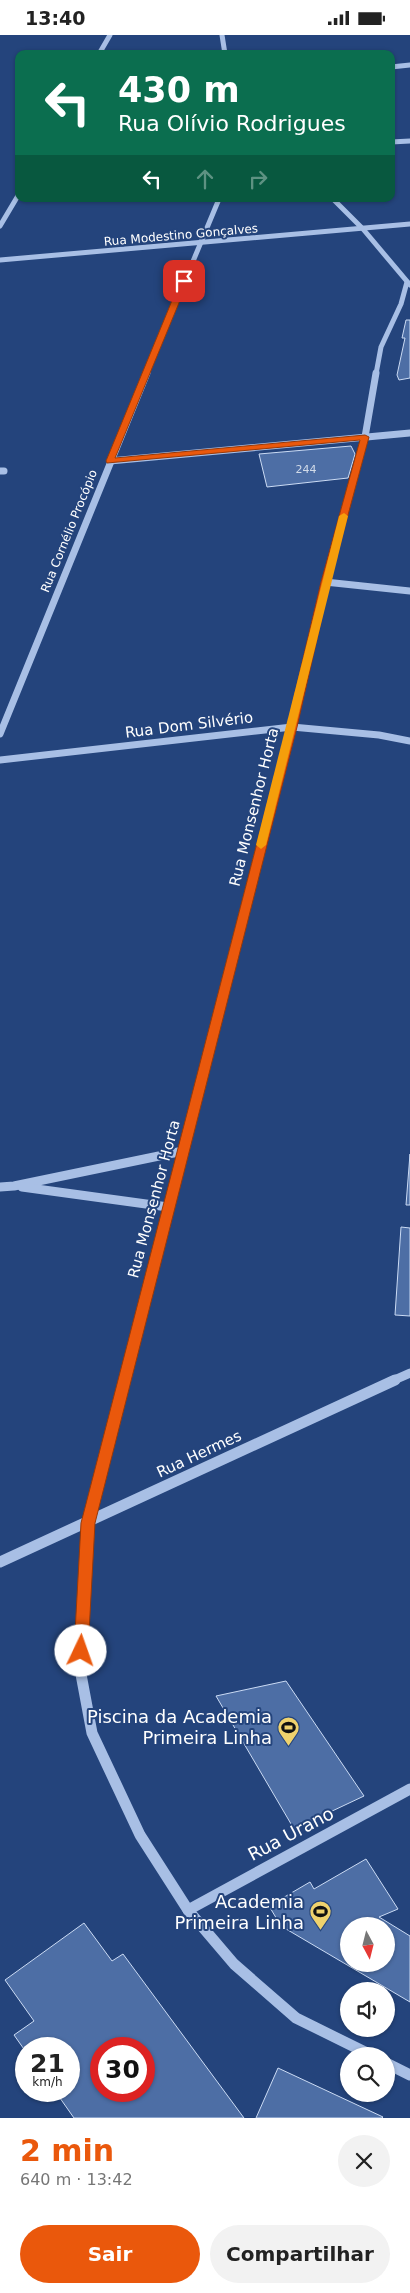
<!DOCTYPE html>
<html lang="pt">
<head>
<meta charset="utf-8">
<style>
	body { margin:0; font-family:"DejaVu Sans",sans-serif; background:#f2f2f2; color:#222; height:100vh; display:flex; flex-direction:column; font-size:19px; white-space:nowrap }
	* { box-sizing:border-box; margin:0 }
	p { font-size:16px; color:#767676 }
	.icon { flex:none; width:28px; height:28px; fill:none; stroke:currentColor; stroke-width:2; stroke-linecap:round; stroke-linejoin:round }
	.map { position:relative; height:2083px; overflow:hidden }
	.drawer { display:flex; flex-direction:column; background:#fff; flex:1 }
	.drawer>* { flex:none }
	.banner { position:absolute; left:15px; top:15px; width:380px; height:152px; border-radius:10px; box-shadow:0 1px 4px #0004; background:#0b6e4f; color:#fff; overflow:hidden }
	.needle { width:32px; rotate:173deg }
	.tools { position:absolute; left:340px; top:1882px; display:grid; gap:10px }
	.tools a { display:grid; place-items:center; width:55px; height:55px; border-radius:50%; background:#fff; box-shadow:0 1px 4px #0004; font-size:25px }
	.speed { position:absolute; left:15px; top:2002px; display:flex; gap:10px; font-size:25px; font-weight:700; text-align:center }
	.speed>* { display:grid; place-content:center; width:65px; height:65px; border-radius:50%; background:#fff; box-shadow:0 1px 4px #0004; line-height:1 }
	.speed small { font-size:12px; font-weight:400 }
	.speed .limit { border:8px solid #d22; background:#fff; color:#111 }
	.pin { position:absolute; display:grid; place-items:center; width:42px; height:42px; color:#fff; margin:-21px; border-radius:10px; box-shadow:0 2px 8px #0006 }
	.me { position:absolute; width:55px; margin:-28px; rotate:3deg; stroke-linejoin:round; filter:drop-shadow(0 0 4px #0008) }
	.turn { display:flex; align-items:center; gap:18px; height:105px; padding:0 20px; font-size:22px }
	.turn .icon { width:65px; height:65px; stroke-width:2.5 }
	.turn b { display:block; font-size:35px; line-height:42px }
	.lanes { display:flex; align-items:center; height:48px; padding:0 20px; background:#0003; justify-content:center; gap:25px; direction:ltr }
	.lanes .off { opacity:.35 }
	.round { display:grid; place-items:center; flex:none; width:52px; height:52px; border-radius:26px; background:#f2f2f2 }
	.overview { display:flex; align-items:center; justify-content:space-between; height:85px; padding:0 20px }
	h1 { font-size:30px; font-weight:800; line-height:38px; color:#ea580c }
	.cta { display:flex; gap:10px; margin-top:auto; padding:10px 20px }
	.cta a { flex:1; height:58px; border-radius:30px; background:#ea580c; color:#fff; font-size:20px; font-weight:800; line-height:58px; text-align:center }
	.cta a+a { background:#f2f2f2; color:#222 }
	.status { display:flex; justify-content:space-between; align-items:center; height:35px; padding:0 25px; background:#fff; direction:ltr }
	.status svg { height:14px; fill:currentColor }
	.map>svg:first-child { display:block }
</style>
</head>
<body>
<div class="status"><b>13:40</b><svg viewBox="0 0 49 12"><path d="M0 12V9h3v3zM5 12V6h3v6zM10 12V3h3v9zM15 12V0h3v12zM26 1h20v11H26zM47 4h2v5h-2z"/></svg></div>
<div class="map">
<svg width="410" height="2083" viewBox="0 0 410 2083">
	<rect width="100%" height="100%" fill="#24447c"/>
	<!-- building -->
	<g fill="#4d6ea5" stroke="#cbdbf4" fill-rule="evenodd">
		<path d="M406 285H410V343L399 345 397 340 405 303H402Z"/>
		<path d="M351 411 355 419 348 443 267 452 259 419Z"/>
		<path d="M410 1119V1170H406Z"/>
		<path d="M401 1192 410 1193V1281L395 1280Z"/>
		<path d="M286 1646 364 1761 294 1794 216 1661Z"/>
		<path d="M366 1824 398 1874 379 1882 410 1901V1967L281 1891 269 1871 310 1847 314 1854ZM349 1891H386V1929H349Z"/>
		<path d="M84 1888 112 1926 123 1919 244 2083H74L55 2056H69V2014H26V2017L14 2000 34 1986 5 1945ZM101 2014H144V2056H101Z"/>
		<path d="M278 2033 383 2082 382 2083H256Z"/>
	</g>
	<g fill="none" stroke-linecap="round" stroke-linejoin="round">
		<!-- minor-far3 -->
		<g stroke="#a8bfe5" stroke-width="5">
			<path d="M222 0 225 19"/>
			<path d="M99 19 110 0"/>
			<path d="M391 32 410 30"/>
			<path d="M391 107 410 106"/>
			<path d="M333 164 363 194 410 250"/>
			<path d="M0 191 19 159"/>
			<path d="M0 225 410 189"/>
			<path d="M146 339 219 164"/>
			<path d="M376 339 381 312 401 269 407 247"/>
		</g>
		<!-- minor-far2 -->
		<g stroke="#a8bfe5" stroke-width="7">
			<path d="M110 426 410 398"/>
			<path d="M0 436H4"/>
			<path d="M325 547 410 556"/>
			<path d="M0 699 147 338"/>
			<path d="M0 725 292 692 379 700 410 706"/>
			<path d="M270 777 325 547 365 402 376 338"/>
		</g>
		<!-- minor-far1 -->
		<g stroke="#a8bfe5" stroke-width="9">
			<path d="M0 1152 14 1151 183 1116"/>
			<path d="M22 1152 168 1172"/>
			<path d="M124 1346 270 776"/>
			<path d="M392 1346 410 1338"/>
		</g>
		<!-- minor -->
		<g stroke="#a8bfe5" stroke-width="11">
			<path d="M125 1345 88 1488 80 1634 92 1698 140 1800 188 1875 234 1929 296 1983 373 2021"/>
			<path d="M0 1527 395 1345"/>
			<path d="M188 1875 410 1754"/>
			<path d="M386 2028 410 2040"/>
		</g>
	</g>
	<!-- route -->
	<path fill="#ea580c" stroke="#983908" d="M184 243 188 246 115 423 365 400 369 402 330 547 297 692 95 1488 88 1616 86 1620 81 1622 76 1620 74 1616 81 1488 287 692 321 547 360 405 107 428 106 426 180 246Z"/>
	<!-- slow -->
	<path fill="#f59e0b" d="M344 478 348 481 266 810 261 814 256 810 339 481Z"/>
	<!-- icons -->
	<defs>
		<symbol id="stadium-pin" viewBox="-11 -11 22 30"><path d="M0 17L-7.5 6A9.5 9.5 0 1 1 7.5 6Z" fill="#efd26d" stroke="#24447c"/><path d="M0-5a6.5 5 0 1 0 0 10a6.5 5 0 1 0 0-10ZM-3.5-1.8h7v3.6h-7Z" fill="#111"/></symbol>
	</defs>
	<g fill-rule="evenodd">
		<use href="#stadium-pin" x="276" y="1680" width="25" height="34"/>
		<use href="#stadium-pin" x="308" y="1864" width="25" height="34"/>
	</g>
	<g text-anchor="middle" stroke-width="4" stroke-linejoin="round" paint-order="stroke">
		<!-- far-number labels -->
		<g font-size="11" fill="#d2dbe8">
			<text x="306" y="438">244</text>
		</g>
		<!-- far-street labels -->
		<g font-size="12" fill="#fff" stroke="#24447c">
			<text transform="translate(181 200) rotate(-5)" y="4">Rua Modestino Gonçalves</text>
			<text transform="translate(69 496) rotate(-68)" y="4">Rua Cornélio Procópio</text>
		</g>
		<!-- street labels -->
		<g font-size="15" fill="#fff" stroke="#24447c">
			<text transform="translate(189 690) rotate(-7)" y="5">Rua Dom Silvério</text>
			<text transform="translate(254 772) rotate(-76)" y="5">Rua Monsenhor Horta</text>
			<text transform="translate(154 1164) rotate(-75)" y="5">Rua Monsenhor Horta</text>
			<text transform="translate(199 1419) rotate(-25)" y="5">Rua Hermes</text>
		</g>
		<!-- near-poi labels -->
		<g font-size="18" fill="#fff" stroke="#24447c" text-anchor="end">
			<text x="272" y="1688">Piscina da Academia<tspan x="272" dy="21">Primeira Linha</tspan></text>
			<text x="304" y="1873">Academia<tspan x="304" dy="21">Primeira Linha</tspan></text>
		</g>
		<!-- near-street labels -->
		<g font-size="18" fill="#fff" stroke="#24447c">
			<text transform="translate(291 1799) rotate(-28)" y="6">Rua Urano</text>
		</g>
	</g>
</svg>
<div class="tools">
<a><svg class="needle" viewBox="-14 -14 28 28"><path d="M0-13l5 13h-10z" fill="#e53935"/><path d="M0 13l5-13h-10z" fill="#767676"/></svg></a>
<a><svg class="icon" aria-label="sound" viewBox="0 0 24 24"><path d="M4 9h4l5-4v14l-5-4H4zM17 9q2 3 0 6"/></svg></a>
<a><svg class="icon" aria-label="search" viewBox="0 0 24 24"><circle cx="10" cy="10" r="6"/><path d="M15 15l6 6"/></svg></a>
</div>
<div class="speed"><div>21<small>km/h</small></div><div class="limit">30</div></div>
<div class="pin" style="left:184px;top:246px;background:#d93025"><svg class="icon" aria-label="arrive" viewBox="0 0 24 24"><path d="M6 21V4h12l-3 4 3 4H6"/></svg></div>
<svg class="me" style="left:81px;top:1616px" viewBox="-20 -20 40 40"><circle r="19" fill="#fff"/><path d="M0-13L10 11 0 6-10 11z" fill="#ea580c"/></svg>
<div class="banner">
<div class="turn"><svg class="icon" aria-label="left" viewBox="0 0 24 24"><path d="M17 20v-9H6M10 6l-5 5 5 5"/></svg><div><b>430 m</b>Rua Olívio Rodrigues</div></div>
<div class="lanes"><svg class="icon" aria-label="left" viewBox="0 0 24 24"><path d="M17 20v-9H6M10 6l-5 5 5 5"/></svg><svg class="icon off" aria-label="ahead" viewBox="0 0 24 24"><path d="M12 20V5M6 11l6-6 6 6"/></svg><svg class="icon off" aria-label="right" viewBox="0 0 24 24"><path d="M7 20v-9h11M14 6l5 5-5 5"/></svg></div>
</div>
</div>
<section class="drawer">
<div class="overview"><div><h1>2 min</h1><p>640 m · 13:42</p></div><a class="round"><svg class="icon" aria-label="close" viewBox="0 0 24 24"><path d="M6 6l12 12M18 6L6 18"/></svg></a></div>
<div class="cta"><a>Sair</a><a>Compartilhar</a></div>
</section>
</body>
</html>
